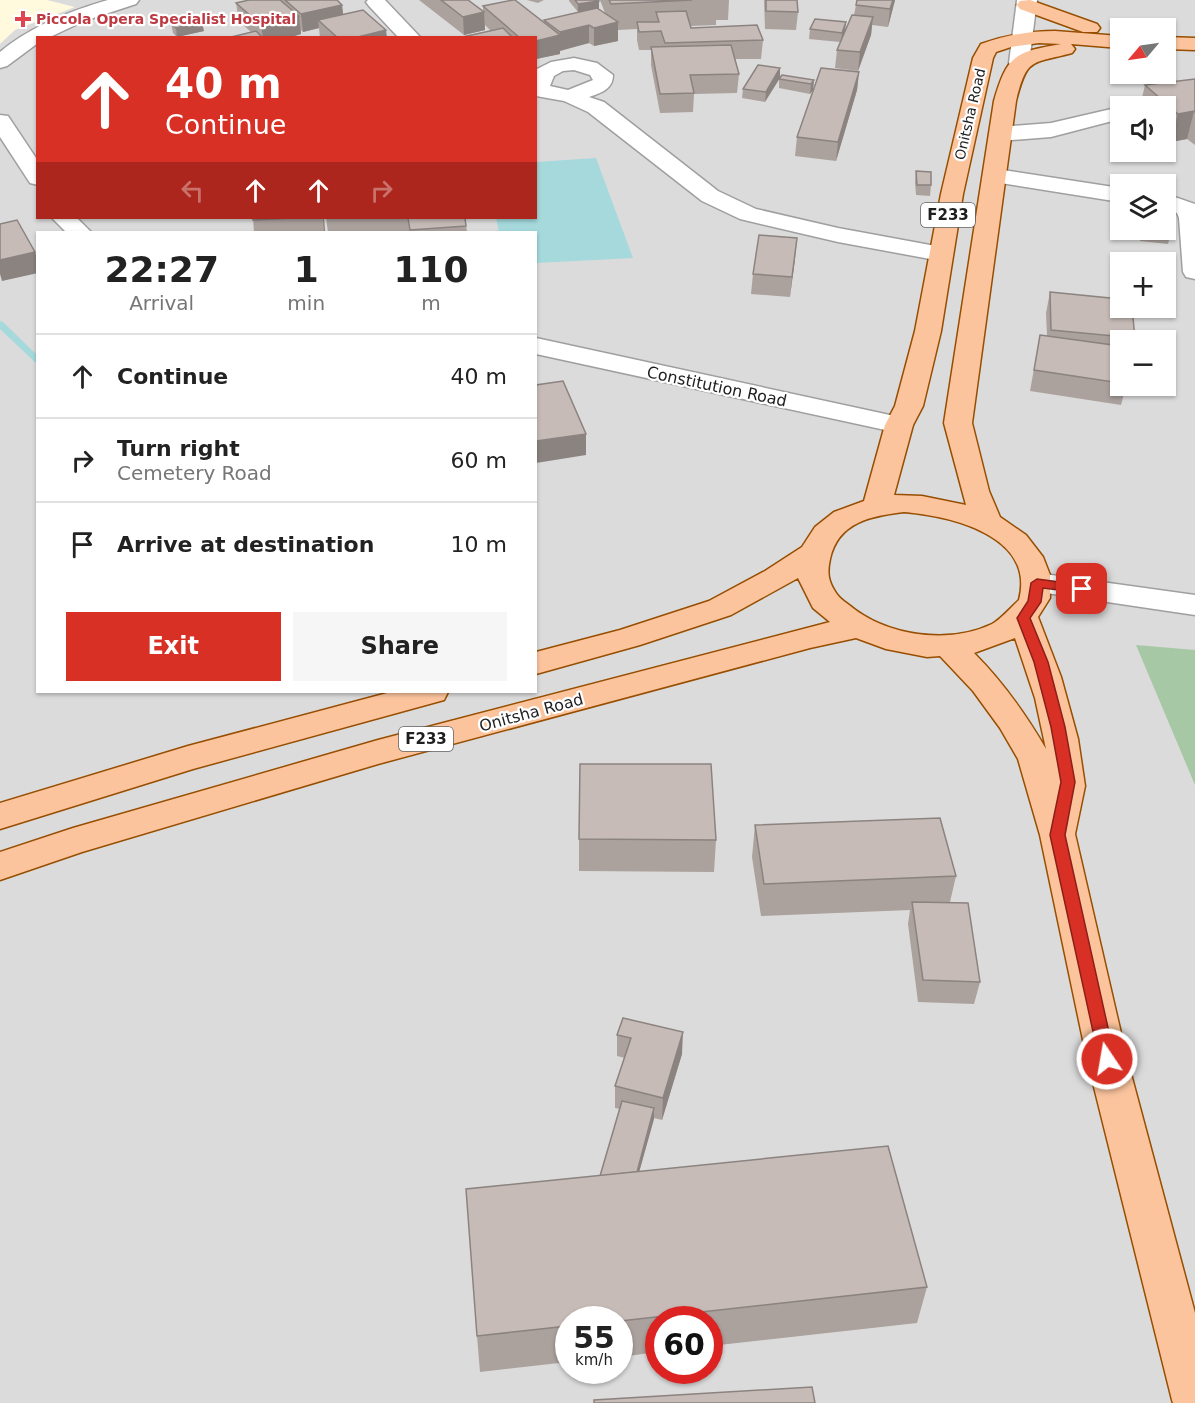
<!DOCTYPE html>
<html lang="en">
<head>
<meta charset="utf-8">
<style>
	body { margin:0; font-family:"DejaVu Sans",sans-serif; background:#f6f6f6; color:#222; height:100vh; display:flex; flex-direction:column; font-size:22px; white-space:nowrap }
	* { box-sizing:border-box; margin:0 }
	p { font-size:20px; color:#767676 }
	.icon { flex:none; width:33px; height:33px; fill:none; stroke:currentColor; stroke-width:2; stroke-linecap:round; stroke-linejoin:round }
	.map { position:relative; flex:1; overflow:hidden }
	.details { position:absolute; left:36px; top:231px; width:501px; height:462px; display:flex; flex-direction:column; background:#fff; border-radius:0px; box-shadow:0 2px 4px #0004 }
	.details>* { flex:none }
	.hud { position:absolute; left:36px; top:36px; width:501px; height:183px; border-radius:0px; box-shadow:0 2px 4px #0004; background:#d93025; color:#fff; overflow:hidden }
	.needle { width:39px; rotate:241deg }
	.tools { position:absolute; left:1110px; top:18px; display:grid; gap:12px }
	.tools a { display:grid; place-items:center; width:66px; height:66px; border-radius:0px; background:#fff; box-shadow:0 2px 4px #0004; font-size:30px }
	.speed { position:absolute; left:555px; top:1306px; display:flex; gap:12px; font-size:30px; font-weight:700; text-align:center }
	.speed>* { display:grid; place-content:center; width:78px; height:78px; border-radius:50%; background:#fff; box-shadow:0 2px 4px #0004; line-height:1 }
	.speed small { font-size:15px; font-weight:400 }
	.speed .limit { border:9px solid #d22; background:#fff; color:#111 }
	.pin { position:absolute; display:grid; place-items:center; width:51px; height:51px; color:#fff; margin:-26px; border-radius:12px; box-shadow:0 3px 9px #0006 }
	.me { position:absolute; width:66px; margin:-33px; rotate:348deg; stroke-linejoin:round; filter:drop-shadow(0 0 4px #0008) }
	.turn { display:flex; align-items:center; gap:21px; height:126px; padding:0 30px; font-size:27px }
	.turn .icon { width:78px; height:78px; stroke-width:2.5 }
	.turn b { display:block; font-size:42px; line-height:51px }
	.lanes { display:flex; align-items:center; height:57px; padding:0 30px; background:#0003; justify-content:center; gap:30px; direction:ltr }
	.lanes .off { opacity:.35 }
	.eta { display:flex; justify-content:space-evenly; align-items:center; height:102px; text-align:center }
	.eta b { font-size:36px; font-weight:700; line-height:42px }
	.button { display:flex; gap:12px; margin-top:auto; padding:12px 30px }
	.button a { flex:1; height:69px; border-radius:0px; background:#d93025; color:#fff; font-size:24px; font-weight:700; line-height:69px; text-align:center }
	.button a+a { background:#f6f6f6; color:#222 }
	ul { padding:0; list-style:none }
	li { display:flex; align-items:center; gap:18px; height:84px; padding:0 30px; border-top:2px solid #e0e0e0 }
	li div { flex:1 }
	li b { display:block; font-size:22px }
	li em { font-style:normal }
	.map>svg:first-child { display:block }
</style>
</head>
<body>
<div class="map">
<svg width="1195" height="1403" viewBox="0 0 1195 1403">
	<rect width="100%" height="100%" fill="#efeae4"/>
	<!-- residential -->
	<path fill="#dcdbdb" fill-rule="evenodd" d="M0 0H1195V1403H0ZM1120 28H1166V74H1120ZM38 38H536V218H38ZM1120 106H1166V152H1120ZM1120 184H1166V230H1120ZM38 232H536V692H38ZM1120 262H1166V308H1120ZM1120 340H1166V386H1120ZM568 1320H620V1371H568ZM658 1320H710V1371H658Z"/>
	<!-- education -->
	<path fill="#fff9dd" d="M0 0H47L75 7 15 30 0 44Z"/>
	<!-- cemetery -->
	<path fill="#a6c8a5" d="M1136 645 1195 650V785Z"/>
	<!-- water -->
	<path fill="#a5d9dc" d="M596 158 633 258 536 263V232H499L496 218H536V162Z"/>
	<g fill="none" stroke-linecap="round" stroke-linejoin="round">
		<!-- stream -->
		<path fill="#a5d9dc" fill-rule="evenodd" d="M0 321 3 322 38 356V365L0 329Z"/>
		<defs>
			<g id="minor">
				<path d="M108 0H139L136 4 84 21 48 38H38V43L7 66 0 68V52C31 26 70 11 108 0Z"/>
				<path d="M368 0H385L421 38H399L369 6 366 2Z"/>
				<path d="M1017 0H1037L1029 63 1026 67H1012L1009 63Z"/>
				<path d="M574 58 597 63 613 75C613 89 601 93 589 97L604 102 718 191 756 209 838 228 941 247 950 249 953 254 950 259 941 261 838 242 740 219 702 201 588 112 564 101 536 96 537 69 551 62ZM574 70 590 75 593 80 568 90 550 86 554 76 563 71Z"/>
				<path d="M1120 107V119L1051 137 1000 141 992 139 989 134 992 129 1000 127 1051 123Z"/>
				<path d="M0 115 8 116 38 161V185L30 183 0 137Z"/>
				<path d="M996 169 1120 188V202L988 181 985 176 988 171Z"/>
				<path d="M1166 194 1195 204V279L1186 277 1183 272 1179 218 1177 213 1166 209Z"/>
				<path d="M52 218H77L91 232H66Z"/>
				<path d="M536 338 899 417 909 419 913 425 909 431 899 433 536 354Z"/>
				<path d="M1037 573 1195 595V615L1026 590 1022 583 1026 576Z"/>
			</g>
			<g id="major">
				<path d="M1030 0 1097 24 1100 28 1097 32H1083L1020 9 1017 5 1020 1Z"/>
				<path d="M1055 31 1120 36V48L1071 44 1075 49 1072 53C1031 64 1027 57 1016 101L972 423 989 491 1000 517 1026 535 1043 557 1050 575V598L1038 617 1061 677 1078 739 1085 786 1075 834 1127 1059 1195 1313V1403H1173L1172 1400 1087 1059 1040 835 1018 759 1000 728 973 691 940 656 927 657 886 649 856 638 810 648 378 764 82 852 0 880V852L73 828 378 740 830 622 813 608 798 578 731 615 640 645 536 674V652L620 630 709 601 765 571 802 547 815 527 834 512 864 501 885 425 895 406 915 331 941 194 973 58 981 44C1006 35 1029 31 1055 31ZM1039 43 1061 44C1015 52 1007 55 994 101L944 423 966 505 922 496 894 495 913 425 923 406 941 331 963 194 993 58 996 52 1011 47ZM904 512C950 516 1036 535 1019 600 1011 607 1001 619 992 624 948 645 886 636 849 605 845 602 839 598 836 593 828 581 827 573 830 559 838 522 871 516 904 512ZM1015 638 1035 698 1046 749C1025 713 1003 682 974 653Z"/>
				<path d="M1166 37 1195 38V50L1166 49Z"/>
				<path d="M391 692H448L444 700 193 769 0 829V803L188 746Z"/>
			</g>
		</defs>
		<!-- minor casing -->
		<use href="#minor" stroke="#9f9f9f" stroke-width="3"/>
		<!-- major casing -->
		<use href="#major" stroke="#974e01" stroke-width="3"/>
		<!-- minor -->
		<use href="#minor" fill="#fff" fill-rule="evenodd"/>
		<!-- major -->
		<use href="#major" fill="#fbc49d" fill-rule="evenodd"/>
	</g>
	<!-- wall -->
	<g fill="#aba19d">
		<path d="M249 0H337L342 5 343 15 387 38H320L319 28 303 32 301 30V34L288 38H227L251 32 239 21 236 3Z"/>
		<path d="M419 0H468L483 12V6L544 23V20L578 12 569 1V0H598L599 9 605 13 600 0H729L728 20H716V25L691 26V28L763 40 761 59H735L739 74 737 93 694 94 693 112 660 113 651 65V50H639L637 40V29L618 30V41L594 46 589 43 560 50V54L536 59V38H458L491 31 485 25V30L464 35Z"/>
		<path d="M527 0H544L538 3Z"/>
		<path d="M764 0H797L798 12 796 30 765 29Z"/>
		<path d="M895 0 888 27 872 25 871 35 858 71 835 68 837 50 840 42 809 39 810 29 846 22 845 31 854 15 856 5Z"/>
		<path d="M171 23 204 31 177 37 173 33Z"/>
		<path d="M780 68 765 102 742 98 743 89Z"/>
		<path d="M859 72 857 90 836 161 795 156 797 137Z"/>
		<path d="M779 79 814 80 813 90 810 94 779 88Z"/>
		<path d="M1195 79V145L1187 139 1171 142 1166 137V106H1140L1145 85Z"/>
		<path d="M916 171 931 185 930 196 916 195 915 182Z"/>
		<path d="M253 218H324L325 232H254Z"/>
		<path d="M326 218H465L467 232H328Z"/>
		<path d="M1140 230H1166L1171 233 1168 244 1140 241Z"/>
		<path d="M795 258 790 297 751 294 753 274Z"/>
		<path d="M1050 292 1135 338 1134 340H1120V386H1126L1121 405 1030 391 1040 335 1047 336 1046 313Z"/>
		<path d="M755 825 956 876 950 902 980 982 974 1004 918 1002 908 924 910 910 761 916 752 857Z"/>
		<path d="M579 839 716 840 714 872 579 871Z"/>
		<path d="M623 1018 682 1054 662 1120 654 1118 639 1172 927 1287 917 1323 710 1346V1320H658V1352L620 1357V1320H568V1362L480 1372 477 1336 600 1176 620 1109 615 1108V1086L625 1058 617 1056V1035Z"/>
	</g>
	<!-- shaded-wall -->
	<g fill="#8b8380">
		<path d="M893 0H895L888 27 890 9Z"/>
		<path d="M599 1V10L578 13V4Z"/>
		<path d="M342 5 344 23 318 20 319 28 303 32 301 14Z"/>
		<path d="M484 12 485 30 464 35 463 17Z"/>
		<path d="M299 16 301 34 288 38H263L261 25Z"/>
		<path d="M873 17 871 35 858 71 860 52Z"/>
		<path d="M202 22 204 31 177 37 176 28Z"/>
		<path d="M618 22V41L594 46V28Z"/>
		<path d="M846 22 845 31 841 42 842 33Z"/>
		<path d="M589 25V43L560 51V32Z"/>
		<path d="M386 30 387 38H354Z"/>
		<path d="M560 35V54L536 59V41Z"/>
		<path d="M780 68V78L765 102 766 92Z"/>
		<path d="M859 72 857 90 836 161 838 142Z"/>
		<path d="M814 80 813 90 810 94 811 84Z"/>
		<path d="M1194 111 1187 139 1171 142 1178 114Z"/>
		<path d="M323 218H324L325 232H324Z"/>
		<path d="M797 238 795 258 790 297 792 277Z"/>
		<path d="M35 252 38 260V273L2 281 0 274V260Z"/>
		<path d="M586 434V455L536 463V441Z"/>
		<path d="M683 1032 682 1054 662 1120 663 1098Z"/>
		<path d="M654 1108V1119L631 1201V1190Z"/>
	</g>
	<!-- building -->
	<g fill="#c7bbb7" stroke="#8b8380" stroke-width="1.5">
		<path d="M249 0H280L299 16 261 25 236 3Z"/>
		<path d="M285 0H337L342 5 301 14Z"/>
		<path d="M441 0H468L484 12 463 17Z"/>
		<path d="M513 0H515L560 35 536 41V38H520L483 6Z"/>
		<path d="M575 0H598L599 1 578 4Z"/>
		<path d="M609 0H692L611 4Z"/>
		<path d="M766 0H797L798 12 766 11Z"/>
		<path d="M857 0H893L890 9 856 5Z"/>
		<path d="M597 8 618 22 594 28 589 25 560 32 544 20Z"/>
		<path d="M363 10 386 30 354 38H338L318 20Z"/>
		<path d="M686 11 691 28 757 25 763 40 665 43 661 31 639 32 637 22H659L656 12Z"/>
		<path d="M852 15 873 17 860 52 837 50Z"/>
		<path d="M198 17 202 22 176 28 171 23Z"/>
		<path d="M815 19 846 22 842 33 810 29Z"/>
		<path d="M503 28 513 38H458Z"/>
		<path d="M256 31 263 38H227Z"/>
		<path d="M279 35 282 38H270Z"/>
		<path d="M731 45 739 74 690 75 694 93 660 94 651 47Z"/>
		<path d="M758 65 780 68 766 92 743 89Z"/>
		<path d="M821 68 859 72 838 142 797 137Z"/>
		<path d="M782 75 814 80 811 84 779 79Z"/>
		<path d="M1195 79V112L1194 111 1178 114 1145 85Z"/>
		<path d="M916 171 931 172V185H917Z"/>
		<path d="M1166 207H1169L1171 233 1142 231V230H1166Z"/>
		<path d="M253 218H293L253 220Z"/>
		<path d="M408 218H465L466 226 410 230Z"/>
		<path d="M17 220 35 252 0 260V224Z"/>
		<path d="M759 235 797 238 792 277 753 274Z"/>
		<path d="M1050 292 1120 299V308H1132L1135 338 1051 330Z"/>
		<path d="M1040 335 1120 346V383L1034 370Z"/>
		<path d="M563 381 586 434 536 441V385Z"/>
		<path d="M580 764H711L716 840 579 839Z"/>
		<path d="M940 818 956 876 764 884 755 825Z"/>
		<path d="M912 902 968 903 980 982 923 980Z"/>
		<path d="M623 1018 683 1032 663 1098 615 1086 631 1038 617 1035Z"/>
		<path d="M622 1101 654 1108 637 1172 600 1176Z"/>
		<path d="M888 1146 927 1287 620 1321 568 1320V1326L477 1336 466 1189Z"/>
		<path d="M812 1387 815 1403H594V1400Z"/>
	</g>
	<!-- route -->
	<path fill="#d93025" stroke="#8d1f18" stroke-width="1.5" d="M1037 579 1082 585 1088 589 1082 593 1043 588 1041 602 1030 618 1048 662 1065 727 1075 782 1065 835 1115 1059 1113 1064 1107 1066 1101 1064 1099 1059 1050 835 1061 782 1051 727 1034 662 1017 618 1028 601 1031 583Z"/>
	<!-- markers -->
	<path fill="#e0444e" stroke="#fff" stroke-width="2" d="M20 10h6v6h6v6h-6v6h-6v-6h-6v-6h6z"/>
	<g text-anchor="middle" stroke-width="4.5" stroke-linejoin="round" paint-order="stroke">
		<!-- far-health labels -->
		<g font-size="14" font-weight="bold" fill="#be3a42" stroke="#fff" text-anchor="start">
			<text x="36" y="24">Piccola Opera Specialist Hospital</text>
		</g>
		<!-- far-street labels -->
		<g font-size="14" fill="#1e1e1e" stroke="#fff">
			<text transform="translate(970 114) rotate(-77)" y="5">Onitsha Road</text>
		</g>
		<!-- shield labels -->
		<g fill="#fff" stroke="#626262" stroke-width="1.5">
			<rect x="921" y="203" width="54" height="24" rx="4.5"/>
			<rect x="399" y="727" width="54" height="24" rx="4.5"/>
		</g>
		<g font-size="15" font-weight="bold" fill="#1e1e1e">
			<text x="948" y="220">F233</text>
			<text x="426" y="744">F233</text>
		</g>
		<!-- street labels -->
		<g font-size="16" fill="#1e1e1e" stroke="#fff">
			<text transform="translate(717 386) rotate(12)" y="6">Constitution Road</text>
			<text transform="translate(531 712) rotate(-15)" y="6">Onitsha Road</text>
		</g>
	</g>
</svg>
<div class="tools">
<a><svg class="needle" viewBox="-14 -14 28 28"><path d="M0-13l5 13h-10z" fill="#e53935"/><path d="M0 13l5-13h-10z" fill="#767676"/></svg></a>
<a><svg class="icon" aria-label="sound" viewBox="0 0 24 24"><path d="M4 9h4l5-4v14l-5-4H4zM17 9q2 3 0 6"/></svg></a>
<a><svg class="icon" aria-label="layers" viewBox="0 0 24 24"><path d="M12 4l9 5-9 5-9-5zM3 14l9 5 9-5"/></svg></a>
<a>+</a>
<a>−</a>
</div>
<div class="speed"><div>55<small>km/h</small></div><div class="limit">60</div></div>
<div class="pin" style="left:1082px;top:589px;background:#d93025"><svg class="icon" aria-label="arrive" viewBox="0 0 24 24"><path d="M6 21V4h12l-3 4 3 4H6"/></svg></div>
<svg class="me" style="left:1107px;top:1059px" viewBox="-20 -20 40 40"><circle r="17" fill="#d93025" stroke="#fff" stroke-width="3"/><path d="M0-11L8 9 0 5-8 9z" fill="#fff"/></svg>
<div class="hud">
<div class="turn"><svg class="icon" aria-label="ahead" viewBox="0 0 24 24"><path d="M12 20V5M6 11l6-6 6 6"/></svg><div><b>40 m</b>Continue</div></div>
<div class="lanes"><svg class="icon off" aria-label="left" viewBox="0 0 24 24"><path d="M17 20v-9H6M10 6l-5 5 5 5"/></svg><svg class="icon" aria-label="ahead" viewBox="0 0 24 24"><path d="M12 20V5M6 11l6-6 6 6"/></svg><svg class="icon" aria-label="ahead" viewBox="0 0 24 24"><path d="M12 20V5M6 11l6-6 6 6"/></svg><svg class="icon off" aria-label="right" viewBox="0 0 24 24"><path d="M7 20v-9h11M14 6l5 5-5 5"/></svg></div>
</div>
<section class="details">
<div class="eta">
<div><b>22:27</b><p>Arrival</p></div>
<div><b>1</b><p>min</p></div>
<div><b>110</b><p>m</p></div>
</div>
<ul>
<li><svg class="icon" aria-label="ahead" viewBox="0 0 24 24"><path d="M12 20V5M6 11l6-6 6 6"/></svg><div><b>Continue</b></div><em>40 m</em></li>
<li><svg class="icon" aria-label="right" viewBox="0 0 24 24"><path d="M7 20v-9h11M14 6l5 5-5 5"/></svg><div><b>Turn right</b><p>Cemetery Road</p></div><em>60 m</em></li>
<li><svg class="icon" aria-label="arrive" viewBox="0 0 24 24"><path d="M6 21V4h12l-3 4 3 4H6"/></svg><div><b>Arrive at destination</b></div><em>10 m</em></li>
</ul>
<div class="button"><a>Exit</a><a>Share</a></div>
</section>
</div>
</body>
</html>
